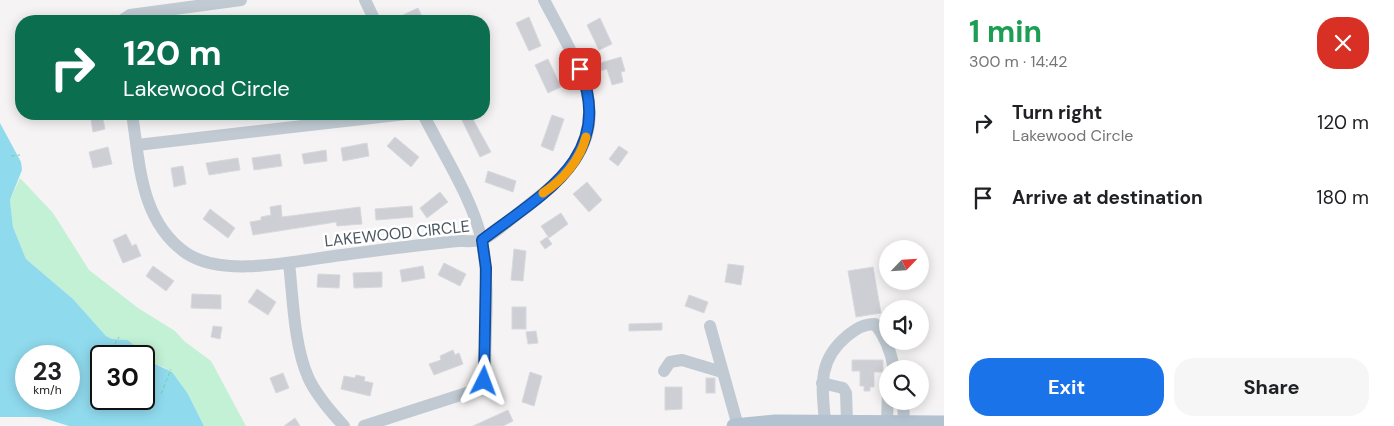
<!DOCTYPE html>
<html lang="en">
<head>
<meta charset="utf-8">
<style>
	body { margin:0; font-family:"DM Sans",sans-serif; background:#f6f6f6; color:#202124; height:100vh; display:flex; flex-direction:column; font-size:19px; white-space:nowrap }
	* { box-sizing:border-box; margin:0 }
	p { font-size:16px; color:#757577 }
	.icon { flex:none; width:28px; height:28px; fill:none; stroke:currentColor; stroke-width:2; stroke-linecap:round; stroke-linejoin:round }
	.map { position:relative; flex:1; overflow:hidden }
	.side { display:flex; flex-direction:column; background:#fff; width:450px }
	.side>* { flex:none }
	.top-card { position:absolute; left:15px; top:15px; width:475px; height:105px; border-radius:20px; box-shadow:0 2px 12px #0003; background:#0b6e4f; color:#fff; overflow:hidden }
	.needle { width:32px; rotate:65deg }
	.fabs { position:absolute; left:879px; top:240px; display:grid; gap:10px }
	.fabs a { display:grid; place-items:center; width:50px; height:50px; border-radius:50%; background:#fff; box-shadow:0 2px 12px #0003; font-size:25px }
	.speed { position:absolute; left:15px; top:345px; display:flex; gap:10px; font-size:25px; font-weight:700; text-align:center }
	.speed>* { display:grid; place-content:center; width:65px; height:65px; border-radius:50%; background:#fff; box-shadow:0 2px 12px #0003; line-height:1 }
	.speed small { font-size:12px; font-weight:400 }
	.speed .limit { border:2px solid #111; border-radius:8px; background:#fff; color:#111 }
	.pin { position:absolute; display:grid; place-items:center; width:42px; height:42px; color:#fff; margin:-21px; border-radius:10px; box-shadow:0 2px 8px #0006 }
	.me { position:absolute; width:55px; margin:-28px; rotate:3deg; stroke-linejoin:round; filter:drop-shadow(0 0 4px #0008) }
	.turn { display:flex; align-items:center; gap:18px; height:105px; padding:0 25px; font-size:22px }
	.turn .icon { width:65px; height:65px; stroke-width:2.5 }
	.turn b { display:block; font-size:35px; line-height:42px }
	.round { display:grid; place-items:center; flex:none; width:52px; height:52px; border-radius:20px; background:#f6f6f6 }
	.head { display:flex; align-items:center; justify-content:space-between; height:85px; padding:0 25px }
	h1 { font-size:30px; font-weight:700; line-height:38px; color:#1e9e55 }
	.cta { display:flex; gap:10px; margin-top:auto; padding:10px 25px }
	.cta a { flex:1; height:58px; border-radius:20px; background:#1a73e8; color:#fff; font-size:20px; font-weight:700; line-height:58px; text-align:center }
	.cta a+a { background:#f6f6f6; color:#202124 }
	ul { padding:0; list-style:none }
	li { display:flex; align-items:center; gap:15px; height:75px; padding:0 25px }
	li div { flex:1 }
	li b { display:block; font-size:19px }
	li em { font-style:normal }
	main { display:flex; flex:1; min-height:0 }
	.map>svg:first-child { display:block }
</style>
</head>
<body>
<main>
<div class="map">
<svg width="944" height="426" viewBox="0 0 944 426">
	<rect width="100%" height="100%" fill="#f5f3f3"/>
	<!-- green -->
	<path fill="#c3f1d5" d="M20 178 53 213 89 270 138 308 175 331 184 341 211 361 246 426H204L188 394 165 368 153 363 128 340 112 339 106 336 73 299 26 259 13 227 10 200Z"/>
	<!-- water -->
	<path fill="#90daee" fill-rule="evenodd" d="M0 123 21 162 22 170 10 200 13 227 26 259 73 299 106 336 112 339 128 340 153 363 172 372 188 394 204 426H69L40 417H0ZM26 356H69V399H26ZM101 356H144V399H101Z"/>
	<!-- building -->
	<g fill="#cdcfd5" stroke="#d7d9de">
		<path d="M418 8 424 21H406L403 15Z"/>
		<path d="M529 17 541 46 529 51 516 23Z"/>
		<path d="M600 18 612 44 599 50 587 25Z"/>
		<path d="M621 57 625 71 621 72 623 82 612 85 607 69 599 71 597 64Z"/>
		<path d="M548 59 561 87 548 93 535 65Z"/>
		<path d="M90 114H102L105 129 93 132Z"/>
		<path d="M459 114H470L491 152 480 157Z"/>
		<path d="M552 115 564 119 553 151 541 146Z"/>
		<path d="M395 137 419 157 411 167 387 146Z"/>
		<path d="M367 143 369 156 343 161 341 148Z"/>
		<path d="M619 146 628 152 618 166 609 159Z"/>
		<path d="M108 147 112 164 93 168 89 152Z"/>
		<path d="M326 150 327 161 304 164 302 154Z"/>
		<path d="M280 154 282 166 254 170 252 158Z"/>
		<path d="M238 158 240 170 209 175 206 163Z"/>
		<path d="M183 166 186 184 174 187 171 168Z"/>
		<path d="M488 171 516 181 513 192 485 182Z"/>
		<path d="M587 182 602 200 589 212 573 194Z"/>
		<path d="M440 192 448 202 427 218 420 208Z"/>
		<path d="M281 205 282 217 360 207 362 224 337 226 336 222 253 235 250 222 261 220V217L271 215 270 207Z"/>
		<path d="M412 206 413 217 376 220 375 209Z"/>
		<path d="M210 209 235 228 228 238 203 219Z"/>
		<path d="M561 213 568 224 549 238 541 226Z"/>
		<path d="M126 234 132 246 136 244 141 256 123 263 113 240Z"/>
		<path d="M547 237 552 244 545 249 540 242Z"/>
		<path d="M514 249 526 251 523 281 511 280Z"/>
		<path d="M444 263 466 274 460 286 438 275Z"/>
		<path d="M728 264 744 266 741 285 725 282Z"/>
		<path d="M153 266 174 281 166 291 146 276Z"/>
		<path d="M423 266 425 278 402 282 400 270Z"/>
		<path d="M873 267 881 313 856 317 848 271Z"/>
		<path d="M382 272V287L354 288 353 273Z"/>
		<path d="M318 274 340 275 339 288 317 287Z"/>
		<path d="M257 289 276 302 268 315 248 302Z"/>
		<path d="M192 294 221 295V309L191 308Z"/>
		<path d="M689 295 708 302 704 313 685 306Z"/>
		<rect x="512" y="307" width="14" height="22"/>
		<path d="M662 323V330L629 331V324Z"/>
		<path d="M213 326 222 327 220 339 211 337Z"/>
		<path d="M536 331 538 343 528 344 526 332Z"/>
		<path d="M453 350 455 355 459 353 463 364 434 375 429 364 441 360 440 356Z"/>
		<path d="M852 360H883V372H874V387H870V391H864V386H860V371H852Z"/>
		<path d="M530 372 542 376 534 406 522 402Z"/>
		<path d="M283 373 289 388 276 393 270 378Z"/>
		<path d="M356 375 365 377 364 381 373 383 370 396 341 389 344 376 355 378Z"/>
		<rect x="706" y="378" width="9" height="15"/>
		<path d="M665 387H682V409L665 410Z"/>
		<path d="M508 410 513 421 503 426H473Z"/>
		<path d="M295 418 300 426H284Z"/>
	</g>
	<g fill="none" stroke-linecap="round" stroke-linejoin="round">
		<!-- path -->
		<g stroke="#7ad0a6" stroke-width="1" stroke-dasharray="4 2.5" stroke-linecap="butt">
			<path d="M11 156 20 155"/>
			<path d="M111 356 110 353 119 337"/>
			<path d="M161 394 171 369"/>
		</g>
		<!-- minor -->
		<g stroke="#c1cad2" stroke-width="12">
			<path d="M365 0 375 21"/>
			<path d="M121 21 130 15 241 0"/>
			<path d="M132 114C140 164 140 221 186 253 224 279 299 260 342 255 380 250 419 245 458 241 465 241 474 242 481 240 491 238 521 210 532 202 624 133 589 85 544 0"/>
			<path d="M137 145 406 114"/>
			<path d="M289 263C293 298 294 345 308 377 316 395 330 411 344 426"/>
			<path d="M710 326 738 426"/>
			<path d="M664 371 670 362 682 360 722 372"/>
			<path d="M822 383 843 388 846 393 847 421"/>
			<path d="M903 401 904 422"/>
			<path d="M825 421C822 387 817 361 847 336 856 329 863 324 875 324 886 337 891 352 894 369"/>
			<path d="M887 422 888 392"/>
			<path d="M364 426 473 391 482 385 485 375C485 332 490 285 482 242 474 201 442 152 423 114"/>
		</g>
		<!-- major -->
		<path stroke="#b3c2d1" stroke-width="15" d="M734 426 775 422 944 423"/>
	</g>
	<g fill="none" stroke-linecap="round" stroke-linejoin="round">
		<defs>
			<path id="route" d="M484 381 486 268 482 240C541 195 616 157 580 69"/>
		</defs>
		<!-- route casing -->
		<use href="#route" stroke="#114b97" stroke-width="12"/>
		<!-- route -->
		<use href="#route" stroke="#1a73e8" stroke-width="9"/>
		<!-- slow -->
		<path stroke="#f59e0b" stroke-width="9" d="M543 193C563 180 580 160 586 137"/>
	</g>
	<g text-anchor="middle" stroke-width="5" stroke-linejoin="round" paint-order="stroke">
		<!-- street labels -->
		<g font-size="16" fill="#4a5661" stroke="#fff">
			<text transform="translate(397 233) rotate(-6)" y="6">LAKEWOOD CIRCLE</text>
		</g>
	</g>
</svg>
<div class="fabs">
<a><svg class="needle" viewBox="-14 -14 28 28"><path d="M0-13l5 13h-10z" fill="#e53935"/><path d="M0 13l5-13h-10z" fill="#757577"/></svg></a>
<a><svg class="icon" aria-label="sound" viewBox="0 0 24 24"><path d="M4 9h4l5-4v14l-5-4H4zM17 9q2 3 0 6"/></svg></a>
<a><svg class="icon" aria-label="search" viewBox="0 0 24 24"><circle cx="10" cy="10" r="6"/><path d="M15 15l6 6"/></svg></a>
</div>
<div class="speed"><div>23<small>km/h</small></div><div class="limit">30</div></div>
<div class="pin" style="left:580px;top:69px;background:#d93025"><svg class="icon" aria-label="arrive" viewBox="0 0 24 24"><path d="M6 21V4h12l-3 4 3 4H6"/></svg></div>
<svg class="me" style="left:484px;top:381px" viewBox="-20 -20 40 40"><path d="M0-17L14 15 0 8-14 15z" fill="#1a73e8" stroke="#fff" stroke-width="4"/></svg>
<div class="top-card">
<div class="turn"><svg class="icon" aria-label="right" viewBox="0 0 24 24"><path d="M7 20v-9h11M14 6l5 5-5 5"/></svg><div><b>120 m</b>Lakewood Circle</div></div>
</div>
</div>
<section class="side">
<div class="head"><div><h1>1 min</h1><p>300 m · 14:42</p></div><a class="round" style="background:#d93025;color:#fff"><svg class="icon" aria-label="close" viewBox="0 0 24 24"><path d="M6 6l12 12M18 6L6 18"/></svg></a></div>
<ul>
<li><svg class="icon" aria-label="right" viewBox="0 0 24 24"><path d="M7 20v-9h11M14 6l5 5-5 5"/></svg><div><b>Turn right</b><p>Lakewood Circle</p></div><em>120 m</em></li>
<li><svg class="icon" aria-label="arrive" viewBox="0 0 24 24"><path d="M6 21V4h12l-3 4 3 4H6"/></svg><div><b>Arrive at destination</b></div><em>180 m</em></li>
</ul>
<div class="cta"><a>Exit</a><a>Share</a></div>
</section>
</main>
</body>
</html>
